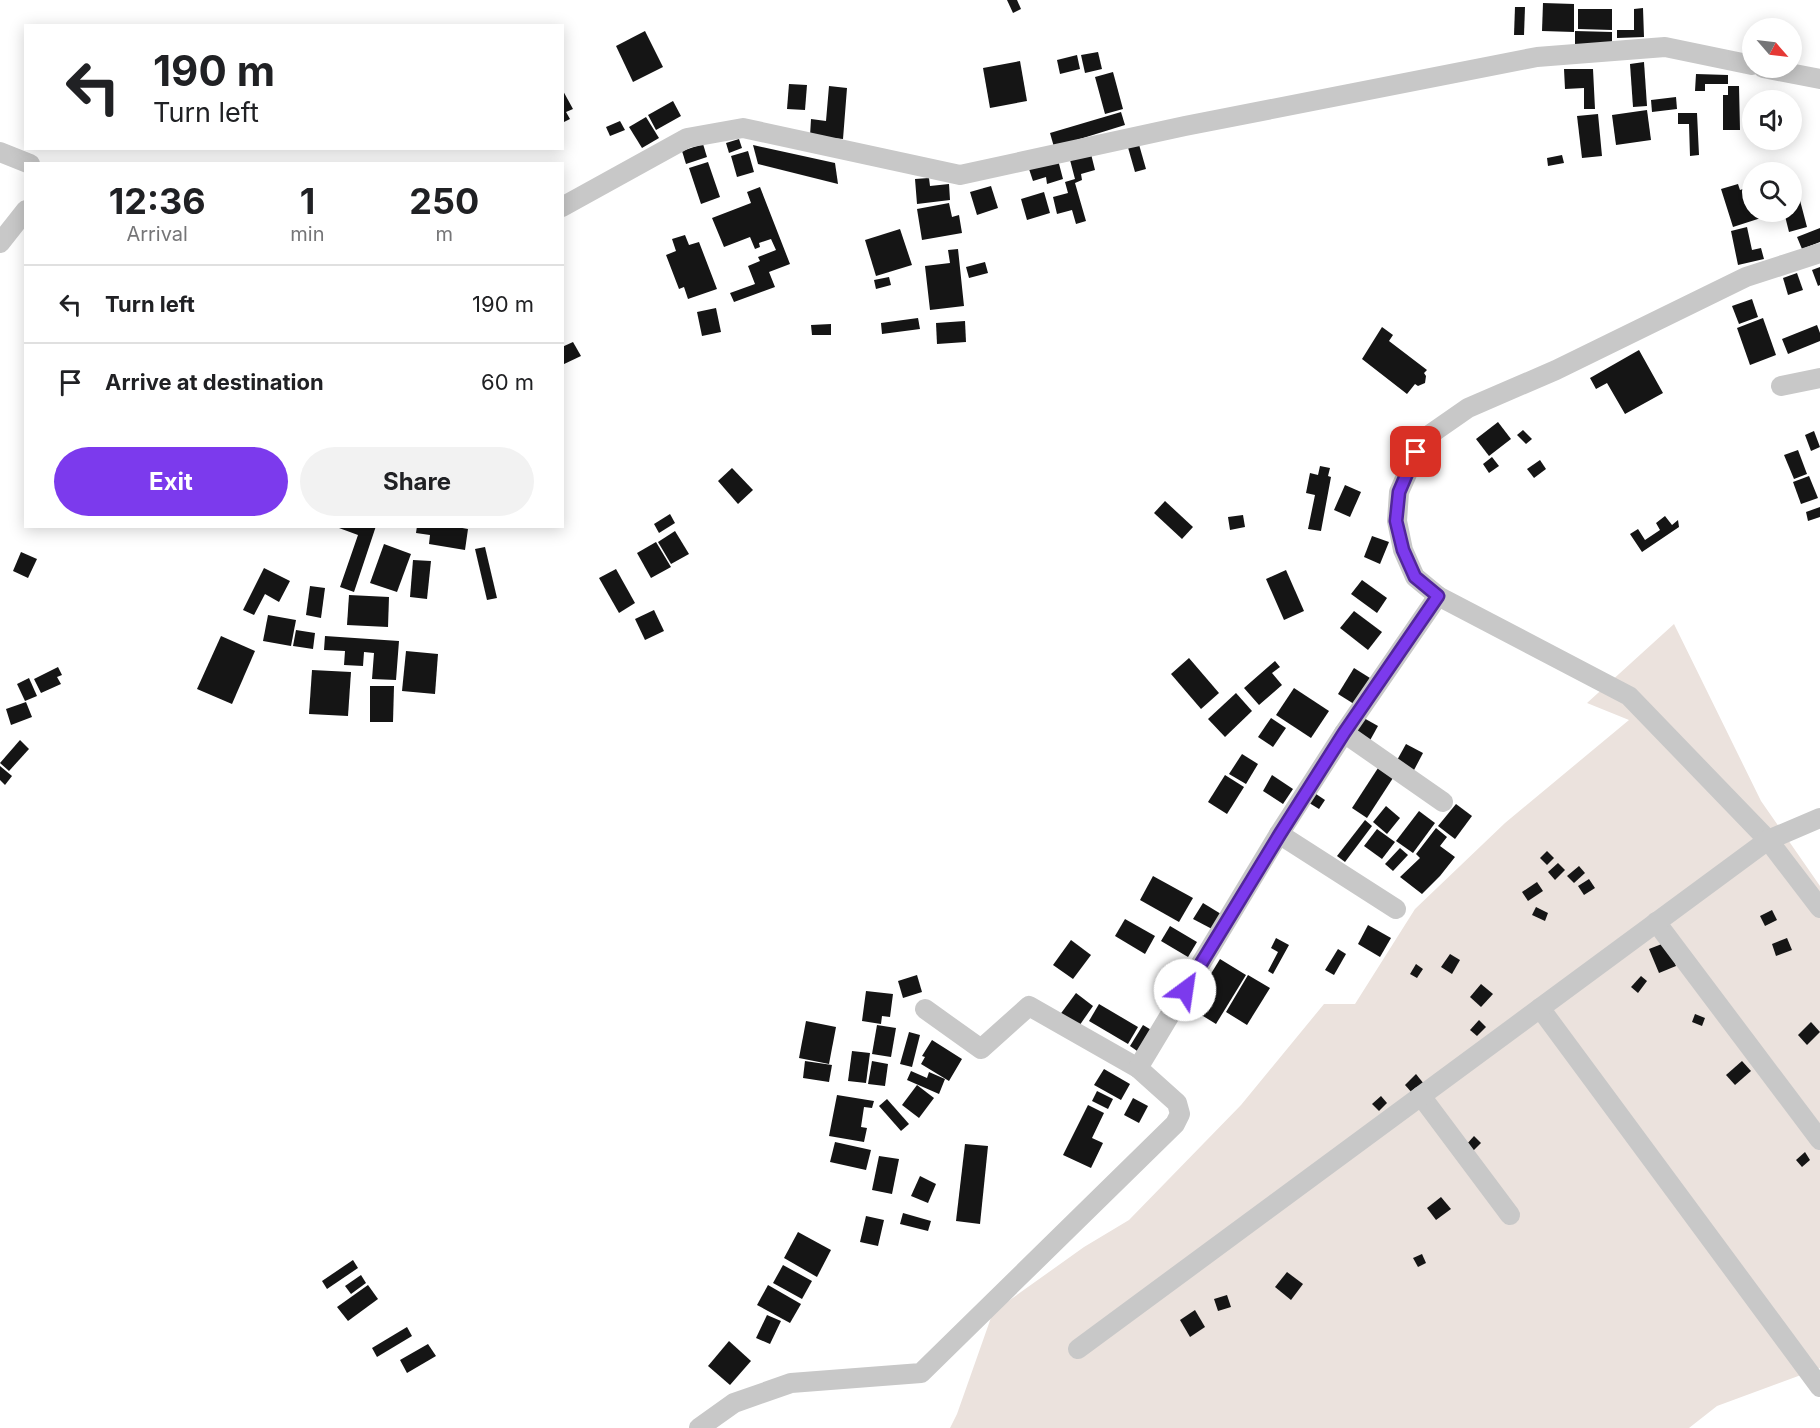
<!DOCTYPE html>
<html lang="en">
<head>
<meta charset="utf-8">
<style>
	body { margin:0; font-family:Inter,sans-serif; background:#f2f2f2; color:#202124; height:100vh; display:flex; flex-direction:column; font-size:22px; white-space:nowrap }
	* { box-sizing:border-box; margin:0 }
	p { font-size:20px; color:#757577 }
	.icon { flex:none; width:33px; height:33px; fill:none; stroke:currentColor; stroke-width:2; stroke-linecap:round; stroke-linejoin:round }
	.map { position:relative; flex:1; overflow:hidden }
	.details { position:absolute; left:24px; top:162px; width:540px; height:366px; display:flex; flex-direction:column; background:#fff; border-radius:0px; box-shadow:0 3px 15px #0003 }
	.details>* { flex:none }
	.top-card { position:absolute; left:24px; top:24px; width:540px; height:126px; border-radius:0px; box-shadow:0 3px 15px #0003; background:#fff; color:#202124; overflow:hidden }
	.needle { width:39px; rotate:118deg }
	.fabs { position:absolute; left:1742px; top:18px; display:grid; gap:12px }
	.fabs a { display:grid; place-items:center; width:60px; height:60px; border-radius:50%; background:#fff; box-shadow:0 3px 15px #0003; font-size:30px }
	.pin { position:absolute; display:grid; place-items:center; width:51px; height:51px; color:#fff; margin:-26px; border-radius:12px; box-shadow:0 3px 9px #0006 }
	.me { position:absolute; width:66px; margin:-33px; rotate:31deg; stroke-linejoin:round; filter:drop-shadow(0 0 4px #0008) }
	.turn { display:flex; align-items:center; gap:21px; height:126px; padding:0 30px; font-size:27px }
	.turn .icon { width:78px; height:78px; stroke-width:2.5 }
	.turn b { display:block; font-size:42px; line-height:51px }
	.eta { display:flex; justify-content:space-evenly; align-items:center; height:102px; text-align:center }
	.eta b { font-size:36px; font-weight:700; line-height:42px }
	.primary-button { display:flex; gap:12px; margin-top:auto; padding:12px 30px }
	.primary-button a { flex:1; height:69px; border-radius:36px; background:#7c3aed; color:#fff; font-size:24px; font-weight:700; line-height:69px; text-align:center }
	.primary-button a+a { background:#f2f2f2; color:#202124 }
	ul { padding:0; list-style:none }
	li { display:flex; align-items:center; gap:18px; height:78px; padding:0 30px; border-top:2px solid #e0e0e0 }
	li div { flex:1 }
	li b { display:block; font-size:22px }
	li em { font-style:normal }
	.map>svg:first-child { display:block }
</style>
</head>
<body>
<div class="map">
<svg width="1820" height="1428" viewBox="0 0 1820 1428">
	<rect width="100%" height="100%" fill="#fff"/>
	<!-- green -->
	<path fill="#ebe2dd" d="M1674 624 1761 801 1820 886V1368L1717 1406 1689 1428H950L957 1414 993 1312 1084 1247 1129 1220 1241 1105 1324 1004H1355L1415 909 1505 823 1629 720 1587 703Z"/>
	<!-- building -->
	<g fill="#151515">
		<path d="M1007 0H1017L1021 9 1013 13Z"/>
		<path d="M1543 3 1574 4V32L1542 31Z"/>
		<path d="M1515 7H1525L1524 35H1514Z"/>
		<path d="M1643 8 1644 37 1617 38V30H1634V9Z"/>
		<path d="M1578 9H1612V30L1578 29Z"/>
		<path d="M645 31 663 67 633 82 616 46Z"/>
		<path d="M1575 31 1612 32V44H1575Z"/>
		<path d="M1098 52 1102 69 1085 73 1081 55Z"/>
		<path d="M1077 55 1080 69 1060 74 1057 60Z"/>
		<path d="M1020 61 1027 101 990 108 983 68Z"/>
		<path d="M1644 62 1647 106 1633 107 1630 64Z"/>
		<path d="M1564 69H1593L1595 109H1584V88L1565 89Z"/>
		<path d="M1113 72 1123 109 1105 114 1095 77Z"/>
		<path d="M1696 74 1728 75V84H1705V91H1695Z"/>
		<path d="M789 84 807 85 805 110 787 109Z"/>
		<path d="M829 86 847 88 843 139 810 136 811 119 826 121Z"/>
		<path d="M1728 86H1739L1740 130H1723V95H1728Z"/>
		<path d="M562 89 573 109 566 112 570 119 562 123Z"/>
		<path d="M1676 97 1677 109 1652 112 1651 100Z"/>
		<path d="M673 101 681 116 656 130 648 115Z"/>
		<path d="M1647 110 1651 140 1616 145 1612 115Z"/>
		<path d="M1121 112 1125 125 1054 147 1050 133Z"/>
		<path d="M1678 113H1697L1699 155 1690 156 1689 124H1678Z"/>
		<path d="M1598 114 1602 156 1582 158 1577 116Z"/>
		<path d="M646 117 659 138 642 148 629 127Z"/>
		<path d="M620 121 625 130 610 136 606 127Z"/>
		<path d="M739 139 742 148 729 153 726 143Z"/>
		<path d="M1138 141 1146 169 1135 172 1127 144Z"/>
		<path d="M703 144 707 157 686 164 682 151Z"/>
		<path d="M753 145 835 163 838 184 758 164Z"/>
		<path d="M748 151 754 172 737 177 731 156Z"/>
		<path d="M1091 154 1095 170 1081 174 1082 180 1075 183 1086 221 1076 224 1072 210 1057 214 1053 197 1068 193 1065 182 1075 179 1070 160Z"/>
		<path d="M1562 155 1564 163 1548 166 1547 158Z"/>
		<path d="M1058 160 1063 179 1047 184 1046 177 1033 181 1029 169Z"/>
		<path d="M708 162 720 197 701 204 689 168Z"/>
		<path d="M929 178 930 186 949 184 950 200 917 204 915 179Z"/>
		<path d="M1738 184 1740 190 1752 186V212H1763L1764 217 1733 227 1721 189Z"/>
		<path d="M991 186 998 208 977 215 970 192Z"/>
		<path d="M760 187 790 264 769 272 775 287 734 302 730 293 755 284 748 266 760 261 758 257 776 250 771 239 759 243 760 247 755 249 750 237 724 247 712 218 751 203 747 192Z"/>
		<path d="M1797 189 1807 227 1789 232 1784 212H1791V191Z"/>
		<path d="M1044 192 1050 213 1027 220 1021 199Z"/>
		<path d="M949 203 952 217 959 215 962 233 922 240 917 209Z"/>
		<path d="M1747 227 1752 250 1761 248 1764 259 1738 265 1731 231Z"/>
		<path d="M1820 228V242L1802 249 1797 237Z"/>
		<path d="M900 229 912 265 876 276 865 240Z"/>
		<path d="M685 235 689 245 699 242 717 289 688 299 684 287 679 289 666 255 676 251 672 239Z"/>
		<path d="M958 249 964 306 930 310 925 266 950 263 948 250Z"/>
		<path d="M985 262 988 273 969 278 966 267Z"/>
		<path d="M1820 267V285L1818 286 1812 270Z"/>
		<path d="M1797 273 1803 290 1788 295 1783 278Z"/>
		<path d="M889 277 891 285 876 289 874 280Z"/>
		<path d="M1752 299 1758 317 1739 324 1732 306Z"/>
		<path d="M716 308 721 332 702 336 697 312Z"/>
		<path d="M918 318 920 329 882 334 881 323Z"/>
		<path d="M1763 318 1776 355 1750 365 1737 328Z"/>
		<path d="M965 321 966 342 937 344 936 323Z"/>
		<path d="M831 324V335H812L811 325Z"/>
		<path d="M1817 325 1820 333V341L1788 354 1782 339Z"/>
		<path d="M1382 327 1393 335 1389 341 1427 370 1424 373 1426 376 1425 383 1418 386 1415 384 1407 394 1362 359Z"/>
		<path d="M573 342 581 356 562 365V347Z"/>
		<path d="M1639 350 1663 393 1625 414 1607 383 1596 389 1590 378Z"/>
		<path d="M1498 422 1511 439 1489 456 1476 439Z"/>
		<path d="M1523 430 1532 439 1526 444 1517 435Z"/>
		<path d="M1814 431 1820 447 1811 451 1805 435Z"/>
		<path d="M1798 450 1807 474 1794 479 1784 455Z"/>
		<path d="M1492 457 1499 466 1489 473 1483 464Z"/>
		<path d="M1540 460 1546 469 1534 478 1527 469Z"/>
		<path d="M1320 466 1330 468 1328 476 1331 477 1321 531 1308 529 1315 495 1306 493 1310 473 1318 475Z"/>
		<path d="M732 468 753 490 738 504 718 481Z"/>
		<path d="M1809 476 1818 498 1801 504 1793 482Z"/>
		<path d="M1345 485 1361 492 1350 517 1334 510Z"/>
		<path d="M1165 501 1193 527 1182 539 1154 513Z"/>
		<path d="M1820 507V517L1808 521 1806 512Z"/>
		<path d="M670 514 675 523 659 533 654 524Z"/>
		<path d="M1243 515 1245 527 1230 530 1228 517Z"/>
		<path d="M1665 516 1672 525 1678 520 1679 527 1642 552 1630 534 1638 529 1645 540 1660 530 1656 523Z"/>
		<path d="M339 526H376L354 592 340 587 358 535 339 528Z"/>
		<path d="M417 526H451L468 529 465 550 429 544 430 535 416 533Z"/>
		<path d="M675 531 689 554 671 564 658 542Z"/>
		<path d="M1372 536 1389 542 1380 564 1364 557Z"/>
		<path d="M656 542 671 567 651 578 637 553Z"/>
		<path d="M384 544 411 554 397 592 370 583Z"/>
		<path d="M485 547 497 598 487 600 475 549Z"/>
		<path d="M21 552 37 559 28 578 13 571Z"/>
		<path d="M413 560 431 561 427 599 410 597Z"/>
		<path d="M264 568 290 581 279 602 265 594 254 615 243 610Z"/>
		<path d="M616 569 635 603 619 613 599 578Z"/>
		<path d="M1286 570 1304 611 1284 620 1266 579Z"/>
		<path d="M1362 580 1387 598 1377 613 1351 594Z"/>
		<path d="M310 586 325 588 321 618 306 615Z"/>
		<path d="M349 595 389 597 388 627 347 625Z"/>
		<path d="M654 610 664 631 645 640 635 619Z"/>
		<path d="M1354 611 1382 632 1368 650 1340 628Z"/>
		<path d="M268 615 296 620 291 646 263 641Z"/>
		<path d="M296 630 315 633 313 649 293 646Z"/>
		<path d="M221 636 255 651 232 704 197 689Z"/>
		<path d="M325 636 399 641 396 680 372 679 374 653 364 652 363 666 344 665 345 651 324 650Z"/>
		<path d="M406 651 438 654 435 694 402 691Z"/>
		<path d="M1189 658 1219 693 1201 709 1171 674Z"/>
		<path d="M1275 661 1280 667 1272 673 1282 685 1259 705 1244 688Z"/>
		<path d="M58 667 62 675 57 677 61 684 41 693 34 679Z"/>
		<path d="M1354 668 1370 678 1354 704 1338 694Z"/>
		<path d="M312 670 351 672 348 716 309 714Z"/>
		<path d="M29 678 37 696 25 701 17 684Z"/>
		<path d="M370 686H394L393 722H370Z"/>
		<path d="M1294 688 1329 711 1311 738 1276 715Z"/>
		<path d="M1236 693 1252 711 1225 737 1208 719Z"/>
		<path d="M26 702 32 717 11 725 6 709Z"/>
		<path d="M1362 717 1378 726 1368 744 1352 735Z"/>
		<path d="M1271 718 1286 728 1273 747 1258 737Z"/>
		<path d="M20 740 29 749 9 771 0 763Z"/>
		<path d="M1406 744 1423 753 1413 772 1396 762Z"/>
		<path d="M1242 754 1258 764 1246 784 1229 774Z"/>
		<path d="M0 766 12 776 5 785 0 780Z"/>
		<path d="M1378 768 1393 778 1367 818 1352 808Z"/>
		<path d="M1225 775 1244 787 1227 814 1208 802Z"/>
		<path d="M1272 775 1293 789 1283 804 1263 791Z"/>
		<path d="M1313 792 1325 800 1319 809 1306 801Z"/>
		<path d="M1456 804 1472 816 1455 839 1438 826Z"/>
		<path d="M1386 806 1400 818 1387 834 1373 822Z"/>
		<path d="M1419 811 1435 823 1413 853 1396 841Z"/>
		<path d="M1365 820 1372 826 1345 862 1337 856Z"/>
		<path d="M1436 828 1447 837 1440 846 1455 857 1440 876 1422 894 1400 877 1420 858 1416 854Z"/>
		<path d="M1377 829 1395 842 1382 859 1364 846Z"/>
		<path d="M1400 848 1408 855 1393 871 1385 864Z"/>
		<path d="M1547 851 1554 858 1547 865 1540 858Z"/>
		<path d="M1558 863 1565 870 1555 880 1548 872Z"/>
		<path d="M1579 866 1585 873 1574 883 1567 876Z"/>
		<path d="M1153 876 1193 898 1179 922 1140 900Z"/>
		<path d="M1589 879 1595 888 1584 895 1578 886Z"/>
		<path d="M1537 882 1543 891 1528 901 1522 892Z"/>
		<path d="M1203 903 1221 914 1212 929 1193 919Z"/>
		<path d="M1536 907 1548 913 1545 921 1532 915Z"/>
		<path d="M1772 910 1777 920 1765 926 1760 916Z"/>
		<path d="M1125 919 1155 936 1145 954 1115 936Z"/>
		<path d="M1368 925 1391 938 1380 957 1358 944Z"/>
		<path d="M1170 926 1197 942 1188 957 1161 941Z"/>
		<path d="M1276 938 1289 945 1273 974 1268 971 1278 952 1271 948Z"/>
		<path d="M1787 938 1792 950 1776 956 1772 944Z"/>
		<path d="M1071 940 1091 955 1073 979 1053 965Z"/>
		<path d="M1667 942 1676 966 1659 973 1649 949Z"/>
		<path d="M1338 949 1346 954 1334 975 1325 970Z"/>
		<path d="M1450 954 1460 960 1452 974 1441 967Z"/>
		<path d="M1220 959 1246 975 1216 1024 1190 1008Z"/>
		<path d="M1416 964 1423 969 1417 978 1410 974Z"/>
		<path d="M917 975 922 992 903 998 898 981Z"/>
		<path d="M1248 975 1270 988 1247 1025 1226 1012Z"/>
		<path d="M1641 976 1647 981 1638 993 1631 987Z"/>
		<path d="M1481 984 1493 994 1481 1007 1470 997Z"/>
		<path d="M866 991 893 994 890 1017 882 1016 881 1024 862 1021Z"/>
		<path d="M1076 993 1093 1006 1077 1029 1059 1016Z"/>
		<path d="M1099 1004 1138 1027 1128 1044 1089 1021Z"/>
		<path d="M1695 1014 1705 1018 1702 1026 1692 1022Z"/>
		<path d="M1479 1020 1486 1027 1477 1036 1470 1030Z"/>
		<path d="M806 1021 836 1027 829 1064 799 1058Z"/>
		<path d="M1811 1022 1820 1032 1807 1045 1798 1035Z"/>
		<path d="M877 1025 896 1028 891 1057 872 1054Z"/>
		<path d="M1143 1025 1153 1031 1140 1053 1130 1046Z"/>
		<path d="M909 1032 920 1035 912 1067 900 1064Z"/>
		<path d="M932 1040 962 1059 949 1081 921 1064 925 1057 922 1056Z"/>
		<path d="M852 1051 870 1053 866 1083 848 1081Z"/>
		<path d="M805 1061 832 1065 829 1082 803 1078Z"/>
		<path d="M872 1061 888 1064 885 1086 868 1084Z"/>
		<path d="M1742 1061 1751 1071 1735 1085 1726 1075Z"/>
		<path d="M1104 1069 1130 1084 1121 1100 1094 1085Z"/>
		<path d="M911 1071 927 1078 929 1072 945 1079 939 1094 907 1080Z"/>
		<path d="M1416 1074 1424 1084 1413 1094 1405 1085Z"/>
		<path d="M917 1085 934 1098 919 1118 902 1105Z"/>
		<path d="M1097 1091 1113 1099 1108 1109 1092 1101Z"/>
		<path d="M837 1095 874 1101 872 1108 864 1107 861 1127 867 1128 864 1142 829 1136Z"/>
		<path d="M1381 1096 1387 1103 1379 1111 1372 1104Z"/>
		<path d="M1133 1098 1148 1106 1139 1123 1124 1115Z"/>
		<path d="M887 1099 909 1124 901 1131 879 1106Z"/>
		<path d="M1088 1105 1104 1113 1092 1138 1103 1143 1091 1168 1063 1155Z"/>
		<path d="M1474 1136 1481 1143 1473 1151 1466 1145Z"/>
		<path d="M835 1142 871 1150 866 1170 830 1162Z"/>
		<path d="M965 1144 988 1146 980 1224 956 1221Z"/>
		<path d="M1805 1152 1810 1160 1802 1167 1796 1160Z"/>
		<path d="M879 1156 899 1159 892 1194 872 1190Z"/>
		<path d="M920 1176 936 1184 928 1203 911 1196Z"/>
		<path d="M1441 1197 1451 1209 1436 1220 1427 1208Z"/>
		<path d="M903 1213 931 1221 928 1231 900 1224Z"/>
		<path d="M866 1216 884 1220 878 1246 860 1242Z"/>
		<path d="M798 1232 831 1250 817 1277 784 1258Z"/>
		<path d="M1422 1254 1426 1263 1418 1267 1413 1258Z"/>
		<path d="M353 1260 358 1268 327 1289 322 1281Z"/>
		<path d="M783 1265 812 1281 802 1299 773 1283Z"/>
		<path d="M1287 1272 1303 1284 1291 1300 1275 1287Z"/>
		<path d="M361 1275 366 1283 351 1294 345 1286Z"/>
		<path d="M368 1285 378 1299 348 1321 337 1307Z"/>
		<path d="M768 1285 801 1304 790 1323 757 1305Z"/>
		<path d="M1227 1295 1231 1307 1218 1311 1214 1299Z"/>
		<path d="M1195 1310 1205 1327 1190 1337 1180 1320Z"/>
		<path d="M767 1315 781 1321 770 1344 756 1338Z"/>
		<path d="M407 1327 412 1336 377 1357 372 1348Z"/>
		<path d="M729 1341 751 1361 730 1385 708 1366Z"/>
		<path d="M428 1344 436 1356 407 1373 400 1360Z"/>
	</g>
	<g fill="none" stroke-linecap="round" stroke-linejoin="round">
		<!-- minor -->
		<g stroke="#c8c8c8" stroke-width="20">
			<path d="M1763 68 1820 79"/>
			<path d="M0 152 30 164"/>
			<path d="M562 207 687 138 743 128 960 175 1185 126 1537 57 1665 47 1752 65"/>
			<path d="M0 243 26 210"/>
			<path d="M1781 386 1820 378"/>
			<path d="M1438 596 1629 696 1768 840 1820 908"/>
			<path d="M1344 733 1443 802"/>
			<path d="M1279 834 1396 909"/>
			<path d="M1656 922 1820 1140"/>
			<path d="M1540 1008 1820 1387"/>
			<path d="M925 1009 981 1049 1029 1006 1138 1068"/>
			<path d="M1421 1096 1510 1215"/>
			<path d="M1078 1349 1768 840 1820 818"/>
			<path d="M699 1428 734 1403 791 1383 921 1373 1175 1124 1180 1114 1177 1103 1138 1068 1279 834 1344 733 1438 596 1415 577 1403 550 1397 521 1399 492 1422 440 1468 408 1556 370 1746 277 1820 253"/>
		</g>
	</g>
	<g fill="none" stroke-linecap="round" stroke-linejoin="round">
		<defs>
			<path id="route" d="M1185 990 1280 834 1344 733 1438 596 1415 577 1403 550 1396 521 1399 492 1416 452"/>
		</defs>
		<!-- route casing -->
		<use href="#route" stroke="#51269a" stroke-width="15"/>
		<!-- route -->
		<use href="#route" stroke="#7c3aed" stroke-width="10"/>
	</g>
</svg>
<div class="fabs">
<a><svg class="needle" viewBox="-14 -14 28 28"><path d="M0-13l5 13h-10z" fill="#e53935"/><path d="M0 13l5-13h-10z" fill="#757577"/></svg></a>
<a><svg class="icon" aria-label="sound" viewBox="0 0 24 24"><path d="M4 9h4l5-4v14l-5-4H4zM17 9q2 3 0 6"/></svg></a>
<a><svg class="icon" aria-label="search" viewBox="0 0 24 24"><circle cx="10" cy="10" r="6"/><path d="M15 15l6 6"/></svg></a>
</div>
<div class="pin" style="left:1416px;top:452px;background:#d93025"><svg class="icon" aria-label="arrive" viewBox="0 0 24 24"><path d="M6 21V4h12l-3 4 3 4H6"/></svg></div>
<svg class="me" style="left:1185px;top:990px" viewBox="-20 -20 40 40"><circle r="19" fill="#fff"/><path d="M0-13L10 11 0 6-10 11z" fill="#7c3aed"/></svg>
<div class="top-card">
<div class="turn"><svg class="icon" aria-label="left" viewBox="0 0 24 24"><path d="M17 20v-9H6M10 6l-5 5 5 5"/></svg><div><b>190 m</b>Turn left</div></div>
</div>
<section class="details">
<div class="eta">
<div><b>12:36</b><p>Arrival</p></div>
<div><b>1</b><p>min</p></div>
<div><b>250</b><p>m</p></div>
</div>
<ul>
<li><svg class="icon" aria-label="left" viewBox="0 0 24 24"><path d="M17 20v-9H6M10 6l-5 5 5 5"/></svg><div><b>Turn left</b></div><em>190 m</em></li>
<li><svg class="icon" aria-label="arrive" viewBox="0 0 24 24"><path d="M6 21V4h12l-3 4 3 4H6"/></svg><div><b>Arrive at destination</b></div><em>60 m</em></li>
</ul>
<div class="primary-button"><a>Exit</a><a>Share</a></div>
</section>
</div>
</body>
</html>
